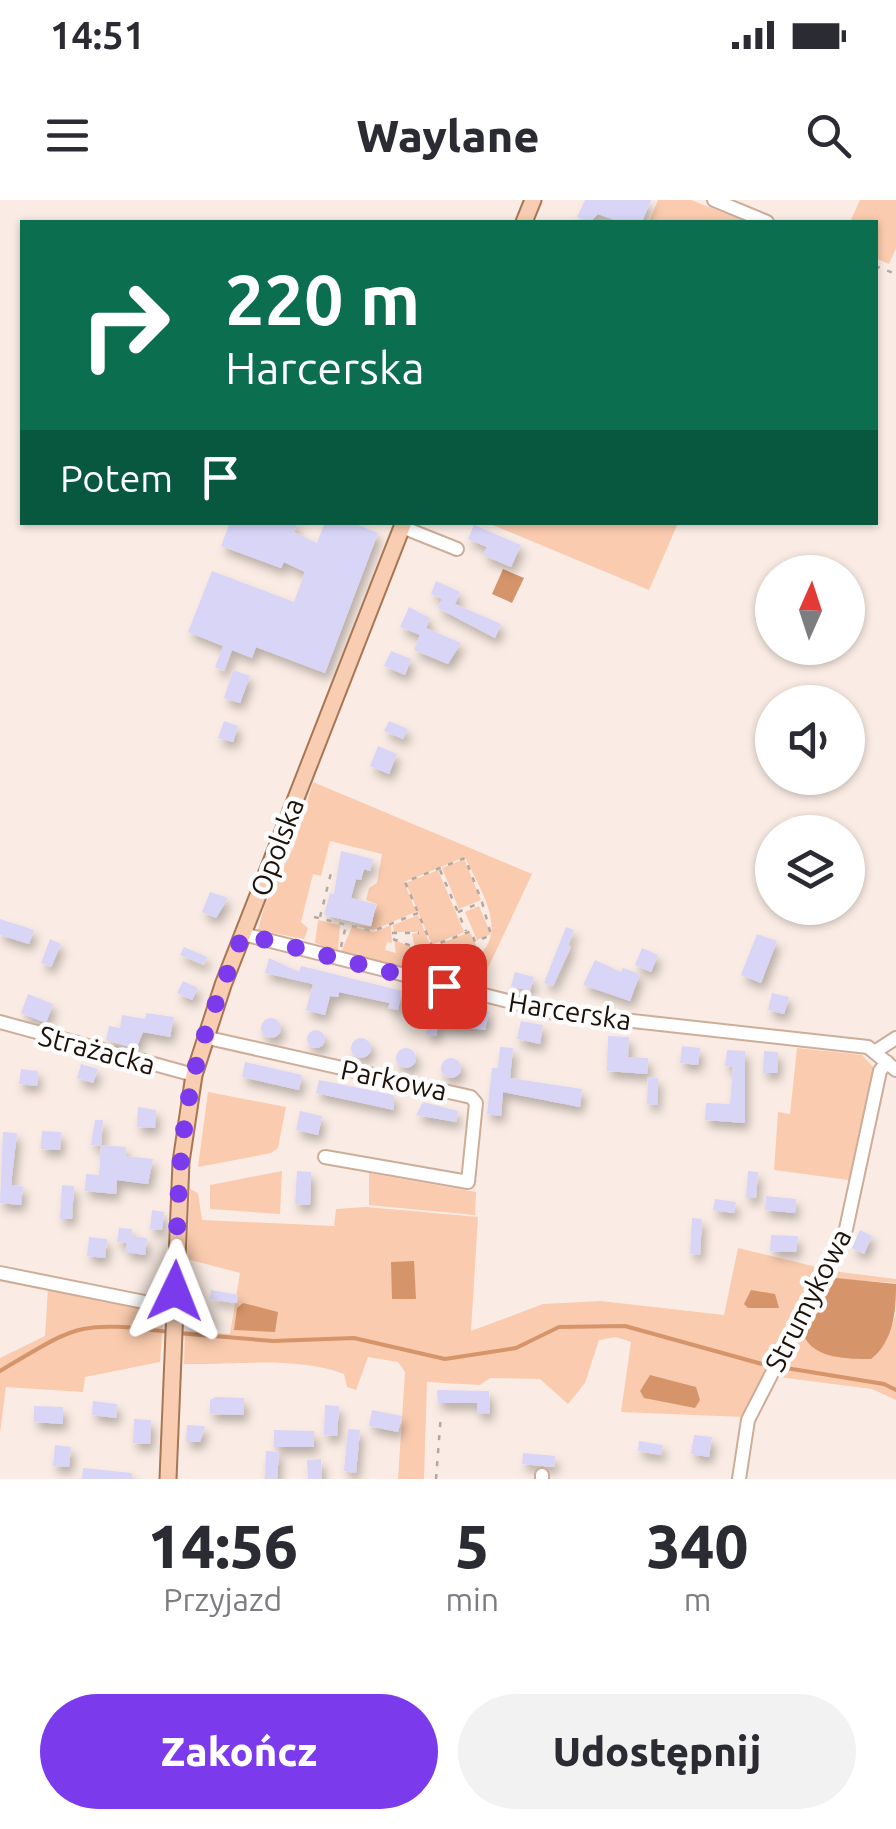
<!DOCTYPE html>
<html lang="pl">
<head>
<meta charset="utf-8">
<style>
	body { margin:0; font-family:Ubuntu,sans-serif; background:#f2f2f3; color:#2b2b33; height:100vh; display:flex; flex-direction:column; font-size:38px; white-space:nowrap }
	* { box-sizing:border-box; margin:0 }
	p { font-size:32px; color:#7c7c81 }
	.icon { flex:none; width:55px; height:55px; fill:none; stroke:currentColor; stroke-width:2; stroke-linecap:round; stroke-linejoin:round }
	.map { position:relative; height:1279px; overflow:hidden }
	.drawer { display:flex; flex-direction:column; background:#fff; flex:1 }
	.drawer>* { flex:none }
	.guide { position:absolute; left:20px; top:20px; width:858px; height:305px; border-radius:0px; box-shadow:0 2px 8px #0004; background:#0b6e4f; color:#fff; overflow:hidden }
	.needle { width:65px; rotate:3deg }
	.fabs { position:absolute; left:755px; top:355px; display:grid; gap:20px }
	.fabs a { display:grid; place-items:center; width:110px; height:110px; border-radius:50%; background:#fff; box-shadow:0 2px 8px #0004; font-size:50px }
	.pin { position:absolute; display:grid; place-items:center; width:85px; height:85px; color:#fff; margin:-42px; border-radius:20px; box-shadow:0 5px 15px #0006 }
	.me { position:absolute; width:110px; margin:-55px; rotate:2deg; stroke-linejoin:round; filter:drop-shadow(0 0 8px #0008) }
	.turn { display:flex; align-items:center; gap:35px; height:210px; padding:0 40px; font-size:45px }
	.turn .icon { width:130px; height:130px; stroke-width:2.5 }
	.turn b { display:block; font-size:70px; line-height:85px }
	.then { display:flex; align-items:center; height:95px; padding:0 40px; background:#0003; gap:20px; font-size:38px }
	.eta { display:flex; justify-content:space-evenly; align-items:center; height:170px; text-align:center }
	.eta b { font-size:60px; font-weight:800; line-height:70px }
	.action { display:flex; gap:20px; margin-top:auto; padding:20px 40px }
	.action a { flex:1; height:115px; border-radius:60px; background:#7c3aed; color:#fff; font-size:40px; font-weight:800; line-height:115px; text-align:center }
	.action a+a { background:#f2f2f3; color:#2b2b33 }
	.status { display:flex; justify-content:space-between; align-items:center; height:70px; padding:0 50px; background:#fff; direction:ltr }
	.status svg { height:28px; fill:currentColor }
	header { display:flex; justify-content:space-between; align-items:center; height:130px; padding:0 40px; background:#fff; font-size:45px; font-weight:800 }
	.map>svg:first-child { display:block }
</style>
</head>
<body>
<div class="status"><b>14:51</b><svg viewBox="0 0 49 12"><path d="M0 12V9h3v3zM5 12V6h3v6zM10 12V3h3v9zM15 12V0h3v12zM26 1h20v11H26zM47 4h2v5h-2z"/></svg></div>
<header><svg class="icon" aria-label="menu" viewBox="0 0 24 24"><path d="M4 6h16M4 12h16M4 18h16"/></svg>Waylane<svg class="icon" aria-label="search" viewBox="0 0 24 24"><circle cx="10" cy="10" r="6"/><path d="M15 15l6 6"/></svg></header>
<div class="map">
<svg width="896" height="1279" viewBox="0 0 896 1279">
	<defs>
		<filter id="shadow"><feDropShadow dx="4" dy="7" stdDeviation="5" flood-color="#0004"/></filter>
	</defs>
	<rect width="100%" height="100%" fill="#faece4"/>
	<!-- green -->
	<g fill="#facbae">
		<path d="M658 0H691L746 22H649Z"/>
		<path d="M860 0H896V48L889 64 875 58V22H850Z"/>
		<path d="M488 323H678L649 390Z"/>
		<path d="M313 582 532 674 479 787 341 752 352 727 374 732 391 725 392 743 387 742 385 750 396 753 394 740 422 751 415 748 412 734 420 732H394L393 725 418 715 431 747 470 732 480 754C508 729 478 686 465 657L404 682 416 712 373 730 352 725 371 727 377 704 366 700 369 688 377 683 382 654 330 641 321 676 313 674 301 722 308 728 304 739 258 730 265 704 294 646Z"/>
		<path d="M464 659 481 700 459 709 442 668Z"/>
		<path d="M438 670 464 732 432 745 406 683Z"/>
		<path d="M479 706 491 734 477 740 465 712Z"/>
		<path d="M318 720 340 725 338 751 315 743Z"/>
		<path d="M797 848 862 855 874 868 849 980 774 970 778 912 790 914Z"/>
		<path d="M208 892 286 907 278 948 271 953 198 967Z"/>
		<path d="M282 971 280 1014 210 1009V985Z"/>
		<path d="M369 973 476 992 475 1015 369 1005Z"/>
		<path d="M190 989 198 993 202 1020 334 1026 336 1009 366 1007 478 1017 471 1131 543 1104 601 1101 724 1115 738 1048 817 1067 743 1217 621 1212 631 1142 616 1137 599 1140 585 1183 568 1204 540 1179 490 1178 480 1185 427 1182 424 1279H398L405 1172 398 1162 368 1157 356 1190 347 1187 344 1174C297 1156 234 1165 184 1164L185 1131 230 1134 240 1073 187 1059Z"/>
		<path d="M832 1071 896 1079V1083L836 1079 886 1141 896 1114V1200L872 1189 779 1177Z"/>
		<path d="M48 1088 156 1110 163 1122 160 1162 85 1177 83 1192 6 1187 0 1233V1158L45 1136Z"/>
	</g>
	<!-- water -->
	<g fill="#d5946a">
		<path d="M503 369 524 378 512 403 492 394Z"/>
		<path d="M414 1061 416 1099H392L391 1062Z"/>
		<path d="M836 1078 896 1084C896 1110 894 1141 871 1159 849 1159 814 1159 804 1136Z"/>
		<path d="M751 1090 775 1094 779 1108H748L744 1104Z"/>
		<path d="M243 1103 278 1112 275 1132 234 1130 237 1108Z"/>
		<path d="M650 1175 696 1187 700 1200 695 1208 644 1198 640 1191Z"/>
	</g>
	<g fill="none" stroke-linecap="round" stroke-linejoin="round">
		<!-- stream -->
		<g stroke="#d5946a" stroke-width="4">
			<path d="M177 1133 273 1141 354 1138 445 1159 516 1148 559 1127 625 1126 762 1164"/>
			<path d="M786 1168 884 1184 896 1190"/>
			<path d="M0 1171C76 1126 78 1120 168 1132"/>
		</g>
	</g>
	<!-- building -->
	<g fill="#d8d5f7" filter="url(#shadow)">
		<path d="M585 0H651L642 22H620L598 14 590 22 577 17Z"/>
		<path d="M230 322H298L294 332 317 343 325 322H350L378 333 325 473 256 447 252 458 232 450 224 471 215 467 223 446 188 432 212 371 294 402 305 372 284 362 281 368 221 346Z"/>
		<path d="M474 325 521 345 511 367 483 355 487 347 468 339Z"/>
		<path d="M436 381 460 392 455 404 501 424 495 438 438 408 442 399 431 394Z"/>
		<path d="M409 407 430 418 426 428 461 443 448 464 414 450 420 435 400 427Z"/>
		<path d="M391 451 411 459 405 475 384 466Z"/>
		<path d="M233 470 250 476 240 503 224 498Z"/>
		<path d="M224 521 238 526 233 542 218 538Z"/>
		<path d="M389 521 408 529 403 539 384 531Z"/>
		<path d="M378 546 397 554 389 574 370 566Z"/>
		<path d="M341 651 373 659 370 671 364 669 361 680 356 679 351 698 376 704 371 726 324 715 330 693 334 694Z"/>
		<path d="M210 692 228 698 216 718 202 712Z"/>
		<path d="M0 719 34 730 29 744 0 735Z"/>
		<path d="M566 727 574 730 568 745 571 747 553 786 544 783Z"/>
		<path d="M757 734 777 741 761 783 741 775Z"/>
		<path d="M50 739 61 744 51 767 41 763Z"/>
		<path d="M184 747 207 757 204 765 180 755Z"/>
		<path d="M642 748 658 755 651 772 635 765Z"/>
		<path d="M269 758 299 772 301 766 402 791 398 810 388 808 390 803 339 792 338 797 330 796 325 815 306 810 313 784 265 773Z"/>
		<path d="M595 760 621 772 623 768 640 774 630 801 583 785Z"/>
		<path d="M515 772 534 777 530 791 511 786Z"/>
		<path d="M183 781 198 788 192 800 177 793Z"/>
		<path d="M772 793 789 797 784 814 768 810Z"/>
		<path d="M28 794 53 804 46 823 21 813Z"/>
		<path d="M432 803 489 812 485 830 438 824 436 836 426 834Z"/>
		<path d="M146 813 174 817 170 837 143 832 136 849 106 840 109 826 120 828 122 815 145 819Z"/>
		<circle cx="271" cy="828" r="10"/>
		<path d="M521 821 543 825 540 844 517 839Z"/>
		<circle cx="316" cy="839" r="9"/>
		<path d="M608 836 629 837 628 857 648 858 647 874 607 871Z"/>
		<circle cx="361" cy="848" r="10"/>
		<path d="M682 846 700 848 698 865 680 863Z"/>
		<path d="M500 847 513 848 510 878 582 889 580 907 503 892 501 916 487 914 492 868H498Z"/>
		<circle cx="406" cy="858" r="10"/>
		<path d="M727 850 745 851V923L705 920 706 903 730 904 733 867 725 866Z"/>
		<path d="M764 851 778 852 777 873H763Z"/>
		<circle cx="451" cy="868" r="10"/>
		<path d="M245 862 302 875 299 890 242 877Z"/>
		<path d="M81 864 98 869 93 883 77 878Z"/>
		<path d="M21 869 38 871 37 886 19 884Z"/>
		<path d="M648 877 658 878 657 905 647 904Z"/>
		<path d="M319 880 394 895V910L316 893Z"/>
		<path d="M423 902 458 911 456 922 416 915Z"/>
		<path d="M138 907 156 910 155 928 137 927Z"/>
		<path d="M300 911 322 916 318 935 296 930Z"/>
		<path d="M95 920H103L101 945 126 947 125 956 153 959 148 984 117 980 116 994 85 991 86 974 99 975 101 946 91 945Z"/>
		<path d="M42 931 61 932 60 950 41 949Z"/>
		<path d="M3 932 17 933 11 985 23 986 21 1005 0 1003Z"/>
		<path d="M297 971 311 972 310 1005 295 1004Z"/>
		<path d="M748 971 758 972 756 998H746Z"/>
		<path d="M62 985 74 986 72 1019H60Z"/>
		<path d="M766 996 796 999 795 1013 765 1010Z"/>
		<path d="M715 999 736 1002 734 1013 713 1010Z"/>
		<path d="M152 1010 164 1012 162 1030 150 1029Z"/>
		<path d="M692 1018 702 1019 700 1055 690 1054Z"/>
		<path d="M119 1028 132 1029 131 1036 147 1038 145 1055 125 1052 127 1043 117 1042Z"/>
		<path d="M860 1030 872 1036 864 1054 852 1048Z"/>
		<path d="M771 1035 798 1036 796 1052 770 1051Z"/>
		<path d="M89 1037 107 1039 105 1058 87 1056Z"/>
		<path d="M211 1090 238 1095 237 1103 210 1099Z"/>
		<path d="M189 1111 206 1112 205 1128 188 1127Z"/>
		<path d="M437 1190 489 1191 490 1213 478 1214 477 1203H438Z"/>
		<path d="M216 1197 244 1198V1215L210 1214V1200Z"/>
		<path d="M93 1201 117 1204 116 1218 92 1215Z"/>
		<path d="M325 1205 339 1206 337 1236 324 1235Z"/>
		<path d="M34 1206 63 1207V1224L34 1222Z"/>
		<path d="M372 1210 402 1216 398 1232 369 1226Z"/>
		<path d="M134 1219 151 1220 150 1244 133 1243Z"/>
		<path d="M187 1225 205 1226 200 1242H186Z"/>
		<path d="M348 1229 360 1230 356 1273 344 1271Z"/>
		<path d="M274 1230 314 1231V1247H274Z"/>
		<path d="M694 1235 712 1237 709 1257 691 1254Z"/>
		<path d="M639 1241 663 1245 661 1255 638 1251Z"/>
		<path d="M55 1245 71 1247 69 1267 53 1266Z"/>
		<path d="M266 1251 279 1252 277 1279H265Z"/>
		<path d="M523 1253 555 1256 554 1267 522 1264Z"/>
		<path d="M321 1259 322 1279H308L307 1260Z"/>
		<path d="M83 1268 132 1273V1279H82Z"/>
	</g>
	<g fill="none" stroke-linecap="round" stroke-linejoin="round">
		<defs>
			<g id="minor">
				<path d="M714 0 767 22"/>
				<path d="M402 327 457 349"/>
				<path d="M243 734 551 812 868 847 896 870"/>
				<path d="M0 822 194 875"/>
				<path d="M204 837 471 897 476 903 468 982 325 957"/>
				<path d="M876 851 896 838"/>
				<path d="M0 1073 174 1108"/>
				<path d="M542 1279V1275"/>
				<path d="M739 1279 748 1220 846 1029 880 871 887 862"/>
			</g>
			<g id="major">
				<path d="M524 22 533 0"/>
				<path d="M168 1279 181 962 194 875 223 785 404 322"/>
			</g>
		</defs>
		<!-- minor casing -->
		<use href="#minor" stroke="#cdad99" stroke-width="16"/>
		<!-- major casing -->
		<use href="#major" stroke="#a87655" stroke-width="19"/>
		<!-- path -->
		<g stroke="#b4a79f" stroke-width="2.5" stroke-dasharray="5 8" stroke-linecap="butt">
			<path d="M875 66 896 74"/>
			<path d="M440 670 466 731"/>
			<path d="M458 712 482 702 491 735 475 742 471 731 432 746 405 682 465 658 482 702"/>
			<path d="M314 717 373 731 418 713"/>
			<path d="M320 717 331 673 326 672"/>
			<path d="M392 733H419"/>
			<path d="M393 739 422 750"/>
			<path d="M341 747 347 721"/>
			<path d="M436 1279 441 1214"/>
		</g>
		<!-- minor -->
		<use href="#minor" stroke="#fff" stroke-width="12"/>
		<!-- major -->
		<use href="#major" stroke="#f8cdb2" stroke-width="15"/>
	</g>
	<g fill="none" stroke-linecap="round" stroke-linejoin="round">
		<!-- route -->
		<path stroke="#7c3aed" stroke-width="18" stroke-dasharray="0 32.4" d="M175 1091C178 1019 177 945 194 874 205 826 225 780 243 734L444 786"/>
	</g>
	<g text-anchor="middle" stroke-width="9" stroke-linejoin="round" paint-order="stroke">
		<!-- street labels -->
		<g font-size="28" fill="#1d110a" stroke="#fdfdfd">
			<text transform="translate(277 647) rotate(-69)" y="10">Opolska</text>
			<text transform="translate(570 811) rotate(9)" y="10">Harcerska</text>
			<text transform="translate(97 850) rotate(15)" y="10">Strażacka</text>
			<text transform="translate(394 880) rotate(12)" y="10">Parkowa</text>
			<text transform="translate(808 1100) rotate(-63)" y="10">Strumykowa</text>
		</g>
	</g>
</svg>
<div class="fabs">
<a><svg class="needle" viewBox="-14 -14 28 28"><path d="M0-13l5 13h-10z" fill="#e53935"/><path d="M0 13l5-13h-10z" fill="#7c7c81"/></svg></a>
<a><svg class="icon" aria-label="sound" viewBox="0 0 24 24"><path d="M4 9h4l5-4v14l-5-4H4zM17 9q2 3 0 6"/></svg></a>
<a><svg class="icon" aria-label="layers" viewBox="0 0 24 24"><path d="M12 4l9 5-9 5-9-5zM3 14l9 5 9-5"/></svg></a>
</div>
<div class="pin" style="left:444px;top:786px;background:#d93025"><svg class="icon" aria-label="arrive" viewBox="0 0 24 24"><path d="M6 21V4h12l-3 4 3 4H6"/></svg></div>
<svg class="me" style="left:175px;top:1091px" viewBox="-20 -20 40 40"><path d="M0-17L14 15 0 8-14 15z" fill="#7c3aed" stroke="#fff" stroke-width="4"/></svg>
<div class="guide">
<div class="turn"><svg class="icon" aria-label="right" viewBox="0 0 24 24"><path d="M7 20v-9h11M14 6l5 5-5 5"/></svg><div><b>220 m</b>Harcerska</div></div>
<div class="then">Potem<svg class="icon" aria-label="arrive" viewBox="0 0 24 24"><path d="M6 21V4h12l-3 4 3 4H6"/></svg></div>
</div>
</div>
<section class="drawer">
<div class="eta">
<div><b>14:56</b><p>Przyjazd</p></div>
<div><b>5</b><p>min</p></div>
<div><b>340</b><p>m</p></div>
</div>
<div class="action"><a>Zakończ</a><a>Udostępnij</a></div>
</section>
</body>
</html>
